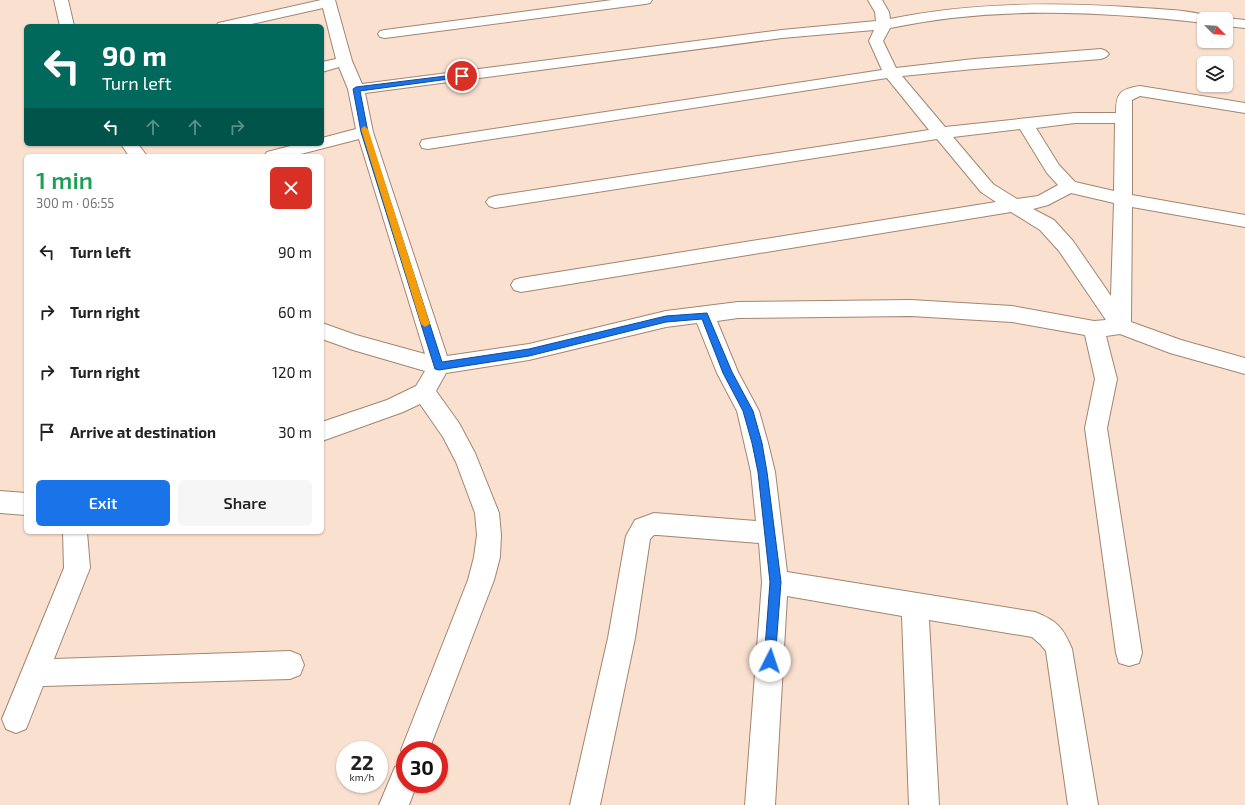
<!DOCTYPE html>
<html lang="en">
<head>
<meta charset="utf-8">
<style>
	body { margin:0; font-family:"Exo 2",sans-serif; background:#f6f6f6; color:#222; height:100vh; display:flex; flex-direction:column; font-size:15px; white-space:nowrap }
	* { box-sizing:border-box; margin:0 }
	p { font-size:13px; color:#767676 }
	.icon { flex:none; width:22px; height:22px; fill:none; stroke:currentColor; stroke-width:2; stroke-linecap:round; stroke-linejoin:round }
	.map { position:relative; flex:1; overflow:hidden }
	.details { position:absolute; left:24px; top:154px; width:300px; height:380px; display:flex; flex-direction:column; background:#fff; border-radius:6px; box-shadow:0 1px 3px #0004 }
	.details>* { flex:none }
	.hud { position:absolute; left:24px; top:24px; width:300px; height:122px; border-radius:6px; box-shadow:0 1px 3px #0004; background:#00695c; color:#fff; overflow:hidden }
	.needle { width:26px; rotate:114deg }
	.fabs { position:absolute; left:1197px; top:12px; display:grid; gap:8px }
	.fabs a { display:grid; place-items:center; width:36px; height:36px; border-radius:6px; background:#fff; box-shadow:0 1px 3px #0004; font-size:20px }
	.speed { position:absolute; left:336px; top:741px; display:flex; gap:8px; font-size:20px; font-weight:700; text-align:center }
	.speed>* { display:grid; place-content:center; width:52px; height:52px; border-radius:50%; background:#fff; box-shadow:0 1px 3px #0004; line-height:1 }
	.speed small { font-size:10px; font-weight:400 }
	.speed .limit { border:6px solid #d22; background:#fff; color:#111 }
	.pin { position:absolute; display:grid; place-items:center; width:34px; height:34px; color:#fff; margin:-17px; border:2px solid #fff; border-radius:50%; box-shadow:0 1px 4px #0007 }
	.me { position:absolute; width:44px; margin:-22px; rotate:4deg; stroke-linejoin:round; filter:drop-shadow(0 0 3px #0008) }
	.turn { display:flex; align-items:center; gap:14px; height:84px; padding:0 12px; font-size:18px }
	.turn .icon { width:52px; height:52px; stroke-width:2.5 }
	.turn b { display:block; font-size:28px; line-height:34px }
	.lanes { display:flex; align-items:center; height:38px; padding:0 12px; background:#0003; justify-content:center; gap:20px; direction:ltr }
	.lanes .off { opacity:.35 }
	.round { display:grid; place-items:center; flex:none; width:42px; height:42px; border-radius:6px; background:#f6f6f6 }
	.summary { display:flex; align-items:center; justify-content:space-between; height:68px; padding:0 12px }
	h1 { font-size:24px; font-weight:600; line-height:30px; color:#1e9e55 }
	.button { display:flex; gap:8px; margin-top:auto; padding:8px 12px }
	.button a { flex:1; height:46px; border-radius:6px; background:#1a73e8; color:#fff; font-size:16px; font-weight:600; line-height:46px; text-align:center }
	.button a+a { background:#f6f6f6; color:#222 }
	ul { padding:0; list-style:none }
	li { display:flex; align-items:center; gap:12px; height:60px; padding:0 12px }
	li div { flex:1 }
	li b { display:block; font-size:15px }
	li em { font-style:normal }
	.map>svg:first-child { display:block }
</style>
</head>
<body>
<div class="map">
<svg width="1245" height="805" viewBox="0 0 1245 805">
	<rect width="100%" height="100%" fill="#fae0cf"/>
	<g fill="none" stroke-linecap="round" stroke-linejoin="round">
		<defs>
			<g id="street">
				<path d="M54 0H68L74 26H60Z"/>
				<path d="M321 0H335L352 61 362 84 782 30 876 21 875 12 868 0H882L889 12 890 19C968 3 1048 2 1127 7 1154 9 1183 9 1209 16L1211 19H1204V23C1100 11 993 6 890 28L883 41 896 68 974 59 1101 49 1106 51 1109 54 1106 57 1101 59 974 69 902 76 945 127 1075 113H1116C1116 93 1120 89 1140 86L1245 103V113L1140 96 1132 100V195L1245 215V227L1132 207 1131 322 1181 340 1245 358V374L1170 353 1120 334 1106 336 1117 379 1107 428 1142 653 1139 663 1129 666 1119 663 1116 653 1085 428 1095 379 1085 335 1012 322 911 316 738 318 717 321 738 372 759 411 768 443 775 472 787 572 1035 612C1057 621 1063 627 1072 649L1098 805H1068L1046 651 1040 644 1032 637 929 620 939 805H909L902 616 787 596 775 805H745L762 582 759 543 658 535H654L650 539 635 638 600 805H570L608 638 626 536 635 520 654 513 756 521 751 472 737 411 717 373 697 323 666 327 529 360 446 373 436 391 459 423 475 453 499 513 501 535 500 557 494 580 429 750H405V760L401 750 468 580 474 557 477 535 475 513 456 462 443 437 420 404 403 412 322 441V422L387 400 416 386 425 371 353 350 322 339V323L356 335 425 354 359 139 293 156H264L267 152 298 144H322V138L356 129 348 89 339 67 322 72V62L336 59 323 8 243 26H216L218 23 223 22ZM874 30 869 41 882 70 428 139 422 140 420 144 422 148 428 149 887 78 929 130 495 196 489 198 486 202 489 206 495 208 937 139 981 192 996 202 521 278 514 280 511 285 514 290 521 292 1011 212 1040 230 1059 251 1106 320 1094 321 1012 306 911 300 738 302 666 311 529 344 447 356 373 132 365 93 782 38ZM1075 123H1115L1114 191 1075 182 1059 165 1036 128ZM1020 129 1047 173 1058 185 1038 196 1017 199 993 184 953 137ZM1071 193 1114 203 1111 296 1073 241 1054 220 1033 209 1048 205Z"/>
				<path d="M612 0H652L650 3 645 4 385 38 380 37 378 34 380 31 385 30Z"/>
				<path d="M1226 18 1245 20V28L1226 26V19H1221Z"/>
				<path d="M121 144H138L147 156H129Z"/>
				<path d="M0 491 26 493V515L0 513Z"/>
				<path d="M63 532H87L90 568 54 659 290 651 300 655 304 665 300 675 290 679 43 686 26 729 16 733 6 729 2 719 64 568Z"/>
				<path d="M405 762V784H417L409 805H379L395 767Z"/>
			</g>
		</defs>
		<!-- street casing -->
		<use href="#street" stroke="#a38571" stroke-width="2"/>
		<!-- street -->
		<use href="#street" fill="#fff" fill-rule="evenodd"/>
	</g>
	<!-- route -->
	<path fill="#1a73e8" stroke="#114b97" d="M462 74H464V77L360 91 368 132 442 362 529 349 666 316 707 313 732 372 753 411 762 443 767 472 781 582 775 661 774 665 770 667 766 665 764 661 770 582 758 472 752 443 743 411 723 373 702 319 666 322 529 356 439 370 435 369 361 132 353 89 356 87Z"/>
	<!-- slow -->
	<path fill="#f59e0b" d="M364 126 368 129 430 324 425 327 421 324 361 129Z"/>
</svg>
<div class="fabs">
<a><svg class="needle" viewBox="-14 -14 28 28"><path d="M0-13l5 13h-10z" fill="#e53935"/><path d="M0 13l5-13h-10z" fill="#767676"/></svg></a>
<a><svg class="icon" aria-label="layers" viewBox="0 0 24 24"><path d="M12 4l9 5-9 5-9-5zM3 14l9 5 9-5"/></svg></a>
</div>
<div class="speed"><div>22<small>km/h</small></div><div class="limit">30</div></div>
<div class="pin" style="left:462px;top:76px;background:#d93025"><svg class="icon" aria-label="arrive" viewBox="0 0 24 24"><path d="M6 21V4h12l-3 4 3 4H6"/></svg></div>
<svg class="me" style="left:770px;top:661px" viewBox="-20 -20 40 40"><circle r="19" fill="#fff"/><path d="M0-13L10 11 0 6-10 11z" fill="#1a73e8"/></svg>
<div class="hud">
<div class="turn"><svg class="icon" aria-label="left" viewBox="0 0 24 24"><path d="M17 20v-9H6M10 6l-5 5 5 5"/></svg><div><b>90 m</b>Turn left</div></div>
<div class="lanes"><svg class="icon" aria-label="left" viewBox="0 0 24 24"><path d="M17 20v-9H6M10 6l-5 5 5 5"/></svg><svg class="icon off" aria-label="ahead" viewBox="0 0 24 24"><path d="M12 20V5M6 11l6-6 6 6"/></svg><svg class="icon off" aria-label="ahead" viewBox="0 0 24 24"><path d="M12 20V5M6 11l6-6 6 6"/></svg><svg class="icon off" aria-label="right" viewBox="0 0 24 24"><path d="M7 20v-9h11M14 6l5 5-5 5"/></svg></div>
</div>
<section class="details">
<div class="summary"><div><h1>1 min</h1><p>300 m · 06:55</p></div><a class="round" style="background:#d93025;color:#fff"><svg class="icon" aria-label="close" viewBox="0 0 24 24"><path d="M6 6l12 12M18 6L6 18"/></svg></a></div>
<ul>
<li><svg class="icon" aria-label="left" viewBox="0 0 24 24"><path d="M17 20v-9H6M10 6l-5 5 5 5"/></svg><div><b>Turn left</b></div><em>90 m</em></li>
<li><svg class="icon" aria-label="right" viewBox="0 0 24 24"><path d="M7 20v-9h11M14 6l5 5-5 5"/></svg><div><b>Turn right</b></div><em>60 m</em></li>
<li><svg class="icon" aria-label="right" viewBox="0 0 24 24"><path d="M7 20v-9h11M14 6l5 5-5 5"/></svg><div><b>Turn right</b></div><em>120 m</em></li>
<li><svg class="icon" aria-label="arrive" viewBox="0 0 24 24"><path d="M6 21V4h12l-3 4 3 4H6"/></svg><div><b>Arrive at destination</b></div><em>30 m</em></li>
</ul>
<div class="button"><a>Exit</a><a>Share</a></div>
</section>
</div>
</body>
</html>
